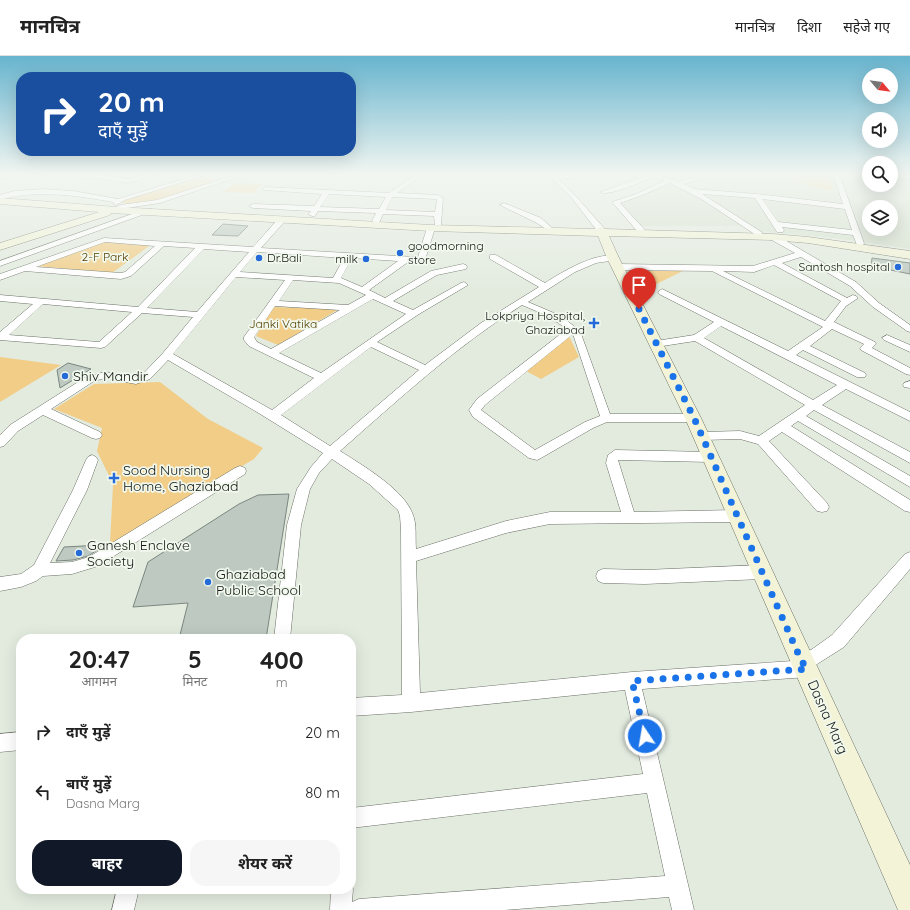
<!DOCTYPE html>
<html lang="hi">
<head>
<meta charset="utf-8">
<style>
	body { margin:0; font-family:Quicksand,"Noto Sans Devanagari",sans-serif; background:#f6f6f6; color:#222; height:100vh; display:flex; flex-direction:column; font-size:15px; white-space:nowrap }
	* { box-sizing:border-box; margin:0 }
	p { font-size:13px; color:#767676 }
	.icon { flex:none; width:22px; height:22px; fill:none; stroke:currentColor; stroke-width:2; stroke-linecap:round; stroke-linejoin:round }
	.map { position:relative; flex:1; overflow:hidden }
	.side { position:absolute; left:16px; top:578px; width:340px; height:260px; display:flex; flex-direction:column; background:#fff; border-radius:16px; box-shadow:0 4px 16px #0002 }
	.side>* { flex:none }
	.guide { position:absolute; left:16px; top:16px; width:340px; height:84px; border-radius:16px; box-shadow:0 4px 16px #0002; background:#1a4fa0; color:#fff; overflow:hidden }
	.needle { width:26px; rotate:119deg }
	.controls { position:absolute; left:862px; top:12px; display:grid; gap:8px }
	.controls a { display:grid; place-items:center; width:36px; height:36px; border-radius:50%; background:#fff; box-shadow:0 4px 16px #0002; font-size:20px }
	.pin { position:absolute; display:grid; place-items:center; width:34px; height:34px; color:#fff; margin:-41px -17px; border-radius:50% 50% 50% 0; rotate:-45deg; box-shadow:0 0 4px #0007 }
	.pin .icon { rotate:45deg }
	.me { position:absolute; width:44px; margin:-22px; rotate:348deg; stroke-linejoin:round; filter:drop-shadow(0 0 3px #0008) }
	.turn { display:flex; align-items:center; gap:14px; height:84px; padding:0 16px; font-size:18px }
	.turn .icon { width:52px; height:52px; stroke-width:2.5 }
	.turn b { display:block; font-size:28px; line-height:34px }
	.eta { display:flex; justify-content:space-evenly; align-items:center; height:68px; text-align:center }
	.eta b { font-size:24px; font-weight:700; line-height:28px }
	.primary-button { display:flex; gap:8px; margin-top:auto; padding:8px 16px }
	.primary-button a { flex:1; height:46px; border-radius:16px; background:#111827; color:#fff; font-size:16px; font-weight:700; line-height:46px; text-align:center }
	.primary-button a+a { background:#f6f6f6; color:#222 }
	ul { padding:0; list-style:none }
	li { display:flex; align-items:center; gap:12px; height:60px; padding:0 16px }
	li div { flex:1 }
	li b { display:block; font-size:15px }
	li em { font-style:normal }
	header { display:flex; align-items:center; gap:24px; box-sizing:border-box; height:56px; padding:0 20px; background:#fff; border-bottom:1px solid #e0e0e0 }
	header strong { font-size:19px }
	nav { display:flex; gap:22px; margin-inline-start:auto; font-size:14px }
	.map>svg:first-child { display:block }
</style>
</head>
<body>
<header>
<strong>मानचित्र</strong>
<nav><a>मानचित्र</a><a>दिशा</a><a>सहेजे गए</a></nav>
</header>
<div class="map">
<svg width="910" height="854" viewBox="0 0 910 854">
	<rect width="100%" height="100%" fill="#e3ebdf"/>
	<!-- built -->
	<g fill="#d6e1cf" fill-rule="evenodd">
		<path d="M705 118H869V129H891V118H910V193L834 182 758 175 684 125ZM869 151H891V173H869Z"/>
		<path d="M671 125 746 170H638L617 147Z"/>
	</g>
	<!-- green -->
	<g fill="#f1cd87">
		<path d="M786 118H829L833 134 813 131 788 121V119Z"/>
		<path d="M205 120 219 126C200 132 137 155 121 146L124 144Z"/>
		<path d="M235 127 262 128 253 137 224 136Z"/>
		<path d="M102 185 152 188 112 217 35 210Z"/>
		<path d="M634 212 685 214 644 234Z"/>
		<path d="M273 251 339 253 278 289 256 280Z"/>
		<path d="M569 280 579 301 541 323 526 315Z"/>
		<path d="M0 301 61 309 0 346Z"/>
		<path d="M160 326 208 363 263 392 254 403 110 488 113 428 97 395 102 372 54 353 94 328Z"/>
	</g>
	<!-- building -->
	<g fill="#bdc9c1" stroke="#7b867f">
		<path d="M223 168 248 170 238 180 212 179Z"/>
		<path d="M872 202 910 207V218L871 210Z"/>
		<path d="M68 307 91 313 60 332 57 314Z"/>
		<path d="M289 438 266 583H179L188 547 133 551 148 506 239 448 258 439Z"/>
		<path d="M101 489 99 493 88 500 73 504 56 505 64 491Z"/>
	</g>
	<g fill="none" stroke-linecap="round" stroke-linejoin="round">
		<defs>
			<g id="street">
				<path d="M5 118H15L0 123V119Z"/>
				<path d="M43 118H94L129 123 149 118H159L129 127 94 122 46 120Z"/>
				<path d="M200 118H209L125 144 116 149 114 148 113 146C75 139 38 134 0 143V139L14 135 44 133 73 135 118 143Z"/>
				<path d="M238 118H247L160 147 120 153 116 151 120 149 157 144Z"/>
				<path d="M417 118H424L397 137 438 139 443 142 441 169H435L434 160 383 158 379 167H376L372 165 376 157 318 155 315 160H312L308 158 311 155 253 152 249 150 253 148 314 150 322 138 264 134V132L266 131 389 137ZM329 138 386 141 379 153 320 151ZM392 141 436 143 437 144 435 156 386 154Z"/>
				<path d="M536 118H593L590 120 559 123 574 138 604 172V176H598L570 140 551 122 537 119Z"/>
				<path d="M644 118C657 118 668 122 679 126L704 118H713L684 128 694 133 757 138 843 148 833 118H839L864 187 863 189H857L853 179 782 171 784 174 783 176H777L755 142 702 138 763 177 759 179H756L703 144 670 127 640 140 620 147 645 174 641 176H638L612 146 636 138 664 125 653 121C643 126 607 141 600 136L646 120ZM762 143 845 153 852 174 778 166Z"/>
				<path d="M891 118 910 120V124L891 121Z"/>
				<path d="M504 147 541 162 552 172 548 174 535 166 502 150 500 149Z"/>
				<path d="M146 153H152L153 155 0 210V205Z"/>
				<path d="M279 162H282L286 164 261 192 415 201H418L427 172 431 170H434L435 172 425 204 416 206H408L369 234 385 242 431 215 463 208 466 209 467 211 466 213 437 219 393 245 413 254 461 227 464 226 468 229 419 258 377 286 425 309 481 267 539 231 490 203V199H496L545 227C562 216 595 196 616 200V204L596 207 575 216 528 246 561 260 580 275 610 358H693L697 359 699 362 697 365 693 366H607L593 372 541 402 537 404 529 402 473 361 469 354 477 343 567 273 548 260 522 249C455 291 398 344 340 395 362 409 405 434 413 459 417 469 415 482 416 493L506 465 550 456H621L606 407 608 399 615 394 711 396 715 398 717 401 715 404 711 406 618 404 634 456 737 454 742 456 744 460 742 464 737 466 550 468 506 477 416 505 420 637 632 616 793 605 795 598 811 594 832 579 905 498 910 496V513L844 591 814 610 815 613 813 619 807 621 642 633 694 854H672L669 841 505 854H330L331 833H351V829L353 833 352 846 359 843 665 820 647 737 351 772V752L643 718 625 634 411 656 351 660V642L402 639 401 474 400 460 398 454 369 428 332 403 319 417 310 433 301 469 290 583H274L287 469 297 433 311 411 323 397 257 356 168 304 150 323 136 328 105 322 94 325 51 353 100 376 102 379 100 382 96 383 92 382 43 359 18 375 4 390 0 391V379L10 369 86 321 105 316 135 321 142 319 163 297 193 261 142 257 105 291 101 292 0 284V276L33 248 0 245V239L138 251 195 192 164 190 131 220 121 223 25 215 0 224V218L104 182 253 191ZM105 186 155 190 125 216 121 217 36 211ZM204 193 249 196 197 256 147 252ZM257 196 344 202 333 222 240 216ZM352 202 398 205 362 231 341 222ZM236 221 285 224 244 281V284L249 290 314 322 272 354 173 298ZM293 224 339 227 366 239 348 249 279 245ZM373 243 406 258 321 317 279 297ZM43 248 132 256 99 286 9 279ZM275 250 340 254 271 293 257 286 254 281ZM573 278 600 360 585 366 535 394 481 354 485 349ZM371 291 419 314 330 390 281 359Z"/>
				<path d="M770 179H776L856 226 879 247 910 269V276L907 275 873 251 850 230 801 201 782 207 847 242 853 239 856 240 858 242 846 250 834 266 875 286 876 288 872 292 910 312V319L906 318 861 294 860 292 864 288 832 273 810 290 865 317 866 319 865 321H857L803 294 796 299 910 356V365L846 333 822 349 910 396V407L814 354 806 360 910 420V431L798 365 791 370 910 444V456L905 455 782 376 769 385 827 447 829 451 827 455 822 456 817 455 758 388 740 383 702 384 698 383 696 380 698 377 702 376 740 375 759 380 805 349 695 285 656 291 651 288 656 285 694 279 714 266 659 238 658 236 662 233 788 295 823 271 712 215 618 214 614 211 618 208 753 210 795 197 770 183ZM774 209 841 245 825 265 723 215 754 216ZM721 270 837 329 813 344 704 282Z"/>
				<path d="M887 279 910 289V296L884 284 882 282Z"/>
				<path d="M910 325V332L904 331 903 329 904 327Z"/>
				<path d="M92 399 96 401 98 404 87 434 50 507 72 506 89 501 235 412 240 410 245 412 246 415 245 418 98 510 72 518 43 520 36 525 21 531 0 535V521L21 518 34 509 73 434 86 404 88 401Z"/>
				<path d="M762 509 767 511 769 516 767 521 762 523 645 528 603 527 598 525 596 520 598 515 603 513 645 514Z"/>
				<path d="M21 676V694L0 696V678Z"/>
				<path d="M117 833H139L134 854H112Z"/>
			</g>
			<path id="secondary" d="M0 142 117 151 431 169 596 173 601 171 606 173 773 178 808 181 910 195V203L808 187 773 184 609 180 619 202 701 362 910 809V854H898L685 362 607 202 598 180 431 175 111 157 110 159 0 194V187L99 156 0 148Z"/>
		</defs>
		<!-- street casing -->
		<use href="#street" stroke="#6a7066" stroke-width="1"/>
		<!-- secondary casing -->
		<use href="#secondary" stroke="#6a7066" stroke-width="1"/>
		<!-- street -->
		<use href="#street" fill="#fff" fill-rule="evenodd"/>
		<!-- secondary -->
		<use href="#secondary" fill="#f3f3d8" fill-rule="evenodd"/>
	</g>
	<!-- sky -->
	<linearGradient id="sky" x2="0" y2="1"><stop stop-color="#67b4ce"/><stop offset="0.5" stop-color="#f2f6f1"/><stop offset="1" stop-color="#f2f6f1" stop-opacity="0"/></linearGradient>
	<rect width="910" height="237" fill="url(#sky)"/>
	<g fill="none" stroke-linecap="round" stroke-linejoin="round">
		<!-- route -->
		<path stroke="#1a73e8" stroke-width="7" stroke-dasharray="0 12.6" d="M639 253 694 362 801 604 807 613 632 625 645 680"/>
	</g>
	<!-- markers -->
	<g fill="#246bd7" stroke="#f1f8ed" stroke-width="1.5">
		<circle cx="400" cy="197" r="4"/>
		<circle cx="259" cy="202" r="4"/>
		<circle cx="366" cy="203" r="4"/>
		<circle cx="898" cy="211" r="4"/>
		<path d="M592 261h4v4h4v4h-4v4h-4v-4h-4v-4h4z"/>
		<circle cx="65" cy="320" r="4"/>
		<path d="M112 416h4v4h4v4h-4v4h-4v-4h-4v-4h4z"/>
		<circle cx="79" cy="497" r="4"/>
		<circle cx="208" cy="526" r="4"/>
	</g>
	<g text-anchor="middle" stroke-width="3.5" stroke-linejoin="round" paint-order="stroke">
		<!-- far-poi labels -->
		<g font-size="12" fill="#141713" stroke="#f1f8ed" text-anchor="end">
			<text x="408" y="194" text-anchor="start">goodmorning<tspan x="408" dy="14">store</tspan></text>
			<text x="267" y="206" text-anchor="start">Dr.Bali</text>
			<text x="358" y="207">milk</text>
			<text x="890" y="215">Santosh hospital</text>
			<text x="585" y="264">Lokpriya Hospital,<tspan x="585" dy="14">Ghaziabad</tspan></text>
		</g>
		<!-- far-park labels -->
		<g font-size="12" fill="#553d00" stroke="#f1f8ed">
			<text x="105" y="205">2-F Park</text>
			<text x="283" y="272">Janki Vatika</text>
		</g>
		<!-- poi labels -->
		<g font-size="14" fill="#141713" stroke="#f1f8ed" text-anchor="start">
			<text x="73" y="325">Shiv Mandir</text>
			<text x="123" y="419">Sood Nursing<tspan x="123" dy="16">Home, Ghaziabad</tspan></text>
			<text x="87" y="494">Ganesh Enclave<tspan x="87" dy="16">Society</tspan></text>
			<text x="216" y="523">Ghaziabad<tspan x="216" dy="16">Public School</tspan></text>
		</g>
		<!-- street labels -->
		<g font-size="14" fill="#141713" stroke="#f1f8ed">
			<text transform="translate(828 661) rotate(66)" y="5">Dasna Marg</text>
		</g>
	</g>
</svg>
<div class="controls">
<a><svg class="needle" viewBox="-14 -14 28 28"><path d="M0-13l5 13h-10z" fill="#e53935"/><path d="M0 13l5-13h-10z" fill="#767676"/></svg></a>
<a><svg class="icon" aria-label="sound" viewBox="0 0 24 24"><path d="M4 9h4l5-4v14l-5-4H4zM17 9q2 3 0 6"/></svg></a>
<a><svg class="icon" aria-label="search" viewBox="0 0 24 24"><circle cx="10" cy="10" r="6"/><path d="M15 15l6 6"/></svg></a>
<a><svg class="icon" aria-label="layers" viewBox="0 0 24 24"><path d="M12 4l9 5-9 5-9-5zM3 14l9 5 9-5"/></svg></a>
</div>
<div class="pin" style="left:639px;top:253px;background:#d93025"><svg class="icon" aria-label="arrive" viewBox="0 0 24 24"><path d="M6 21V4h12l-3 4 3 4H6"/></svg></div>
<svg class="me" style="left:645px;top:680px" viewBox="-20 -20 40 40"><circle r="17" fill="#1a73e8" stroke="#fff" stroke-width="3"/><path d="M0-11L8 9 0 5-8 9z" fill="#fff"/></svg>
<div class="guide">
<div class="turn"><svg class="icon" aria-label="right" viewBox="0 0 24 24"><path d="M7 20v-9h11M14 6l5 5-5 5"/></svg><div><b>20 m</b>दाएँ मुड़ें</div></div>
</div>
<section class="side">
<div class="eta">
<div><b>20:47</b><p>आगमन</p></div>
<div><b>5</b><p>मिनट</p></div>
<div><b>400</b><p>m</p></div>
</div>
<ul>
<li><svg class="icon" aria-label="right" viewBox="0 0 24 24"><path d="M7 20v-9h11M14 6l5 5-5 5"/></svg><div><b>दाएँ मुड़ें</b></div><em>20 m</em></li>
<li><svg class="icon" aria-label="left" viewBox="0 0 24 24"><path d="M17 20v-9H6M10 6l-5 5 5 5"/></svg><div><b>बाएँ मुड़ें</b><p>Dasna Marg</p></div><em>80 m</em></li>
</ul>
<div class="primary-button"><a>बाहर</a><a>शेयर करें</a></div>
</section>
</div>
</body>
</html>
